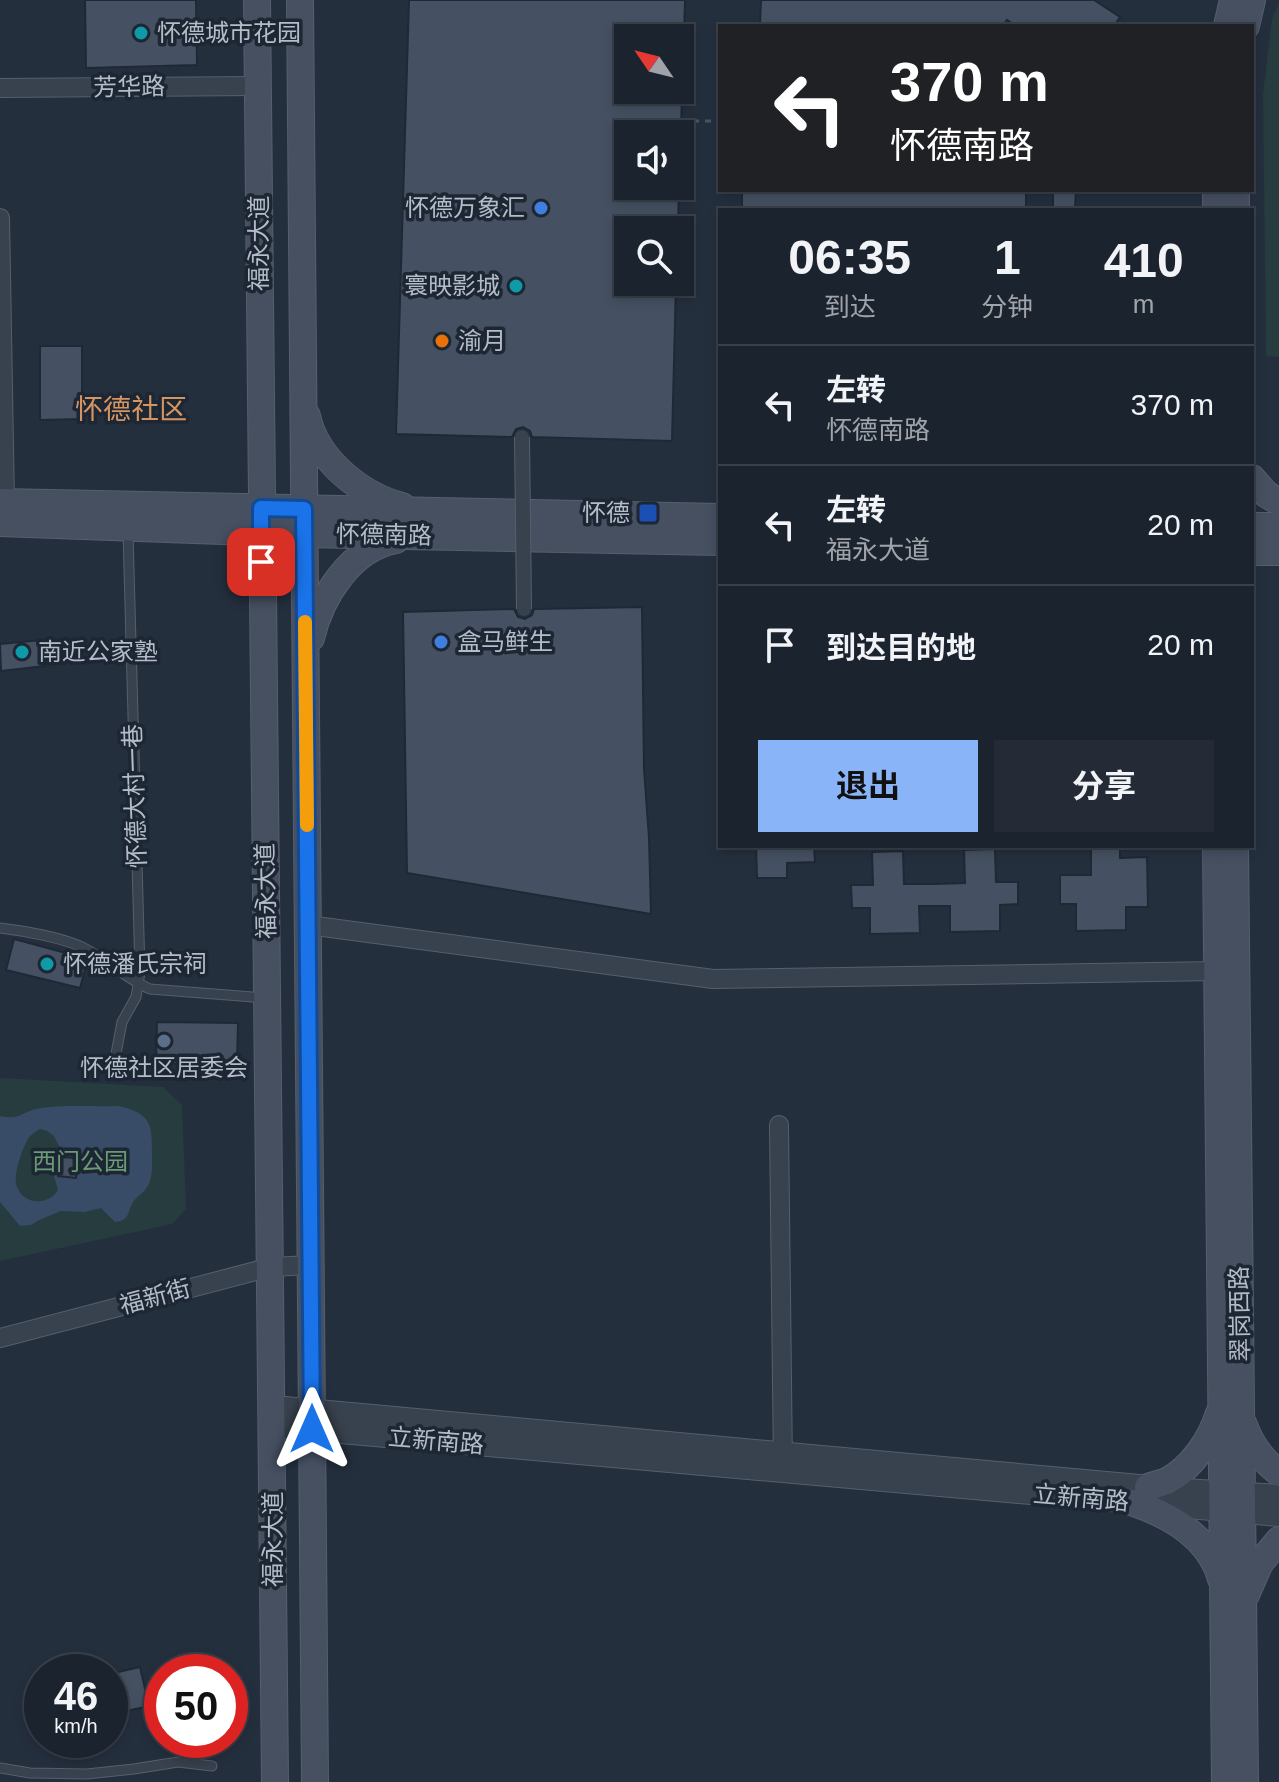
<!DOCTYPE html>
<html lang="zh">
<head>
<meta charset="utf-8">
<style>
	body { margin:0; font-family:Helvetica,"Noto Sans SC",sans-serif; background:#242b36; color:#f1f3f6; height:100vh; display:flex; flex-direction:column; font-size:30px; white-space:nowrap }
	* { box-sizing:border-box; margin:0 }
	p { font-size:26px; color:#a0a4aa }
	.icon { flex:none; width:44px; height:44px; fill:none; stroke:currentColor; stroke-width:2; stroke-linecap:round; stroke-linejoin:round }
	.map { position:relative; flex:1; overflow:hidden }
	.side { position:absolute; left:718px; top:208px; width:536px; height:640px; display:flex; flex-direction:column; background:#1b232e; border-radius:0px; box-shadow:0 4px 12px #0003,0 0 0 2px #39404a }
	.side>* { flex:none }
	.top-card { position:absolute; left:718px; top:24px; width:536px; height:168px; border-radius:0px; box-shadow:0 4px 12px #0003,0 0 0 2px #39404a; background:#202124; color:#fff; overflow:hidden }
	.needle { width:52px; rotate:305deg }
	.buttons { position:absolute; left:614px; top:24px; display:grid; gap:16px }
	.buttons a { display:grid; place-items:center; width:80px; height:80px; border-radius:0px; background:#1b232e; box-shadow:0 4px 12px #0003,0 0 0 2px #39404a; font-size:40px }
	.speed { position:absolute; left:24px; top:1654px; display:flex; gap:16px; font-size:40px; font-weight:700; text-align:center }
	.speed>* { display:grid; place-content:center; width:104px; height:104px; border-radius:50%; background:#1b232e; box-shadow:0 4px 12px #0003,0 0 0 2px #39404a; line-height:1 }
	.speed small { font-size:20px; font-weight:400 }
	.speed .limit { border:12px solid #d22; background:#fff; color:#111 }
	.pin { position:absolute; display:grid; place-items:center; width:68px; height:68px; color:#fff; margin:-34px; border-radius:16px; box-shadow:0 4px 12px #0006 }
	.me { position:absolute; width:88px; margin:-44px; rotate:0deg; stroke-linejoin:round; filter:drop-shadow(0 0 6px #0008) }
	.turn { display:flex; align-items:center; gap:28px; height:168px; padding:0 40px; font-size:36px }
	.turn .icon { width:104px; height:104px; stroke-width:2.5 }
	.turn b { display:block; font-size:56px; line-height:68px }
	.eta { display:flex; justify-content:space-evenly; align-items:center; height:136px; text-align:center }
	.eta b { font-size:48px; font-weight:700; line-height:56px }
	.primary-button { display:flex; gap:16px; margin-top:auto; padding:16px 40px }
	.primary-button a { flex:1; height:92px; border-radius:0px; background:#8ab4f8; color:#111; font-size:32px; font-weight:700; line-height:92px; text-align:center }
	.primary-button a+a { background:#242b36; color:#f1f3f6 }
	ul { padding:0; list-style:none }
	li { display:flex; align-items:center; gap:24px; height:120px; padding:0 40px; border-top:2px solid #39404a }
	li div { flex:1 }
	li b { display:block; font-size:30px }
	li em { font-style:normal }
	.map>svg:first-child { display:block }
</style>
</head>
<body>
<div class="map">
<svg width="1279" height="1782" viewBox="0 0 1279 1782">
	<rect width="100%" height="100%" fill="#242f3e"/>
	<!-- green -->
	<g fill="#263c3f">
		<path d="M1279 3V357L1266 356 1263 94 1272 19Z"/>
		<path d="M0 1078 163 1087 182 1105 186 1209 172 1224 0 1261Z"/>
	</g>
	<!-- water -->
	<path fill="#394c67" fill-rule="evenodd" d="M119 1106C153 1114 152 1126 152 1157 152 1167 153 1178 147 1187 144 1193 138 1195 134 1201 126 1211 132 1220 115 1222L101 1208 85 1212 61 1211 39 1220 31 1225 20 1226 0 1202V1116C20 1120 20 1113 36 1109 60 1104 94 1107 119 1106ZM40 1129 47 1131 54 1136 61 1150 54 1176 58 1190C48 1206 24 1205 17 1187 12 1176 23 1147 29 1137 32 1134 36 1132 40 1129Z"/>
	<!-- building -->
	<g fill="#455162" stroke="#1f2835" stroke-width="2">
		<path d="M85 0H196L197 65 86 68Z"/>
		<path d="M409 0H685L684 38H628V90H682L681 134H628V186H679L678 230H628V282H676L672 441 532 437 530 431 523 427 516 429 512 437 396 434Z"/>
		<path d="M761 0H1094L1120 17 1114 26H1016L1007 20 1003 26H760Z"/>
		<rect x="742" y="190" width="284" height="20"/>
		<path d="M1053 190H1076L1075 208H1053Z"/>
		<path d="M40 346H82V419L40 420Z"/>
		<path d="M642 607 644 769 649 838 651 914 407 873 403 612 514 609 518 617 525 619 532 615 534 609Z"/>
		<path d="M42 640 45 666 1 671 0 644Z"/>
		<path d="M756 846H814L815 862 787 863V878H757Z"/>
		<path d="M1091 846H1120V858L1147 857 1148 907H1126V930L1076 931V904H1060V875H1091Z"/>
		<path d="M995 849 996 882H1018V904L1000 905V931L950 932V906H919L920 933 870 934V908H852L851 885H873L872 852 903 851 904 884H934L965 883 964 850Z"/>
		<path d="M14 939 88 959 80 988 6 970Z"/>
		<path d="M157 1022 238 1023 237 1064H156Z"/>
		<path d="M59 1157 78 1158 76 1178 58 1176Z"/>
		<path d="M140 1667 149 1706 122 1712 114 1673Z"/>
	</g>
	<g fill="none" stroke-linecap="round" stroke-linejoin="round">
		<defs>
			<g id="service">
				<path d="M0 928C24 931 65 938 86 949 108 961 127 979 150 989L266 998"/>
				<path d="M115 1059 122 1022 136 997 140 972 128 532"/>
				<path d="M0 1768 30 1773 87 1774 134 1769 178 1762 212 1766"/>
			</g>
			<g id="minor">
				<path d="M0 88 258 86"/>
				<path d="M0 218 5 503"/>
				<path d="M308 925 713 979 1217 971"/>
				<path d="M779 1125 783 1467"/>
				<path d="M0 1338 271 1267 311 1265"/>
			</g>
			<path id="tertiary" d="M1279 1496 1184 1490 285 1408 272 1415 284 1427 1279 1515"/>
			<g id="secondary">
				<path d="M257 0C262 594 270 1188 275 1782"/>
				<path d="M300 0 315 1782"/>
				<path d="M1227 26 1233 0"/>
				<path d="M1246 26 1252 0"/>
				<path d="M1216 210V190"/>
				<path d="M1236 210V190"/>
				<path d="M307 416C316 459 360 495 402 506"/>
				<path d="M1252 478 1266 494 1279 502"/>
				<path d="M0 502 720 517"/>
				<path d="M0 523 304 534 720 542"/>
				<path d="M1252 526H1279"/>
				<path d="M1252 552H1279"/>
				<path d="M311 638C321 596 351 548 396 540"/>
				<path d="M1216 846 1225 1782"/>
				<path d="M1235 846 1245 1782"/>
				<path d="M1244 1425C1251 1445 1262 1460 1279 1473"/>
				<path d="M1148 1487C1154 1485 1161 1483 1167 1481 1192 1468 1211 1439 1219 1413"/>
				<path d="M1134 1503C1172 1516 1210 1538 1221 1579"/>
				<path d="M1246 1595 1260 1563 1279 1540"/>
			</g>
		</defs>
		<!-- service casing -->
		<use href="#service" stroke="#565f6c" stroke-width="11"/>
		<!-- minor casing -->
		<use href="#minor" stroke="#565f6c" stroke-width="20"/>
		<!-- tertiary casing -->
		<use href="#tertiary" stroke="#565f6c" stroke-width="24"/>
		<!-- secondary casing -->
		<use href="#secondary" stroke="#565f6c" stroke-width="28"/>
		<!-- path -->
		<path stroke="#44595c" stroke-width="3" stroke-dasharray="6 6" stroke-linecap="butt" d="M681 121H720"/>
		<!-- service -->
		<use href="#service" stroke="#38414e" stroke-width="9"/>
		<!-- minor -->
		<use href="#minor" stroke="#38414e" stroke-width="18"/>
		<!-- tertiary -->
		<use href="#tertiary" stroke="#38414e" stroke-width="22"/>
		<!-- secondary -->
		<use href="#secondary" stroke="#465061" stroke-width="26"/>
		<defs>
			<path id="pedestrian-bridge" d="M522 437 524 609"/>
		</defs>
		<!-- pedestrian-bridge casing -->
		<use href="#pedestrian-bridge" stroke="#565f6c" stroke-width="16" stroke-linecap="butt"/>
		<!-- pedestrian-bridge -->
		<use href="#pedestrian-bridge" stroke="#38414e" stroke-width="14"/>
	</g>
	<g fill="none" stroke-linecap="round" stroke-linejoin="round">
		<defs>
			<path id="route" d="M261 562V508L304 509 312 1429"/>
		</defs>
		<!-- route casing -->
		<use href="#route" stroke="#114b97" stroke-width="20"/>
		<!-- route -->
		<use href="#route" stroke="#1a73e8" stroke-width="14"/>
		<!-- slow -->
		<path stroke="#f59e0b" stroke-width="14" d="M305 622 307 825"/>
	</g>
	<!-- markers -->
	<g fill="#0f9aa8" stroke="#1d2633" stroke-width="3">
		<circle cx="141" cy="33" r="8"/>
		<circle cx="516" cy="286" r="8"/>
		<circle cx="22" cy="652" r="8"/>
		<circle cx="47" cy="964" r="8"/>
	</g>
	<g fill="#3f7fe0" stroke="#1d2633" stroke-width="3">
		<circle cx="541" cy="208" r="8"/>
		<circle cx="441" cy="642" r="8"/>
	</g>
	<circle fill="#e8710a" stroke="#1d2633" stroke-width="3" cx="442" cy="341" r="8"/>
	<rect fill="#1a4fb4" stroke="#1d2633" stroke-width="3" x="638" y="503" width="20" height="20" rx="4"/>
	<circle fill="#5c6f8a" stroke="#1d2633" stroke-width="3" cx="164" cy="1041" r="8"/>
	<g text-anchor="middle" stroke-width="7" stroke-linejoin="round" paint-order="stroke">
		<!-- poi labels -->
		<g font-size="24" fill="#b4bcc9" stroke="#1d2633" text-anchor="start">
			<text x="157" y="41">怀德城市花园</text>
			<text x="525" y="216" text-anchor="end">怀德万象汇</text>
			<text x="500" y="294" text-anchor="end">寰映影城</text>
			<text x="458" y="349">渝月</text>
			<text x="630" y="521" text-anchor="end">怀德</text>
			<text x="457" y="650">盒马鲜生</text>
			<text x="38" y="660">南近公家塾</text>
			<text x="63" y="972">怀德潘氏宗祠</text>
			<text x="164" y="1076" text-anchor="middle">怀德社区居委会</text>
		</g>
		<!-- street labels -->
		<g font-size="24" fill="#b4bcc9" stroke="#1d2633">
			<text transform="translate(129 87) rotate(-1)" y="8">芳华路</text>
			<text transform="translate(259 243) rotate(-90)" y="8">福永大道</text>
			<text transform="translate(384 535) rotate(1)" y="8">怀德南路</text>
			<text transform="translate(135 796) rotate(-92)" y="8">怀德大村一巷</text>
			<text transform="translate(266 891) rotate(-91)" y="8">福永大道</text>
			<text transform="translate(155 1297) rotate(-15)" y="8">福新街</text>
			<text transform="translate(1240 1314) rotate(-91)" y="8">翠岗西路</text>
			<text transform="translate(436 1441) rotate(5)" y="8">立新南路</text>
			<text transform="translate(1081 1498) rotate(5)" y="8">立新南路</text>
			<text transform="translate(273 1539) rotate(-90)" y="8">福永大道</text>
		</g>
		<!-- park labels -->
		<g font-size="24" fill="#6b9a76" stroke="#1d2633">
			<text x="80" y="1170">西门公园</text>
		</g>
		<!-- quarter labels -->
		<g font-size="28" fill="#d59563" stroke="#1d2633">
			<text x="131" y="419">怀德社区</text>
		</g>
	</g>
</svg>
<div class="buttons">
<a><svg class="needle" viewBox="-14 -14 28 28"><path d="M0-13l5 13h-10z" fill="#e53935"/><path d="M0 13l5-13h-10z" fill="#a0a4aa"/></svg></a>
<a><svg class="icon" aria-label="sound" viewBox="0 0 24 24"><path d="M4 9h4l5-4v14l-5-4H4zM17 9q2 3 0 6"/></svg></a>
<a><svg class="icon" aria-label="search" viewBox="0 0 24 24"><circle cx="10" cy="10" r="6"/><path d="M15 15l6 6"/></svg></a>
</div>
<div class="speed"><div>46<small>km/h</small></div><div class="limit">50</div></div>
<div class="pin" style="left:261px;top:562px;background:#d93025"><svg class="icon" aria-label="arrive" viewBox="0 0 24 24"><path d="M6 21V4h12l-3 4 3 4H6"/></svg></div>
<svg class="me" style="left:312px;top:1429px" viewBox="-20 -20 40 40"><path d="M0-17L14 15 0 8-14 15z" fill="#1a73e8" stroke="#fff" stroke-width="4"/></svg>
<div class="top-card">
<div class="turn"><svg class="icon" aria-label="left" viewBox="0 0 24 24"><path d="M17 20v-9H6M10 6l-5 5 5 5"/></svg><div><b>370 m</b>怀德南路</div></div>
</div>
<section class="side">
<div class="eta">
<div><b>06:35</b><p>到达</p></div>
<div><b>1</b><p>分钟</p></div>
<div><b>410</b><p>m</p></div>
</div>
<ul>
<li><svg class="icon" aria-label="left" viewBox="0 0 24 24"><path d="M17 20v-9H6M10 6l-5 5 5 5"/></svg><div><b>左转</b><p>怀德南路</p></div><em>370 m</em></li>
<li><svg class="icon" aria-label="left" viewBox="0 0 24 24"><path d="M17 20v-9H6M10 6l-5 5 5 5"/></svg><div><b>左转</b><p>福永大道</p></div><em>20 m</em></li>
<li><svg class="icon" aria-label="arrive" viewBox="0 0 24 24"><path d="M6 21V4h12l-3 4 3 4H6"/></svg><div><b>到达目的地</b></div><em>20 m</em></li>
</ul>
<div class="primary-button"><a>退出</a><a>分享</a></div>
</section>
</div>
</body>
</html>
